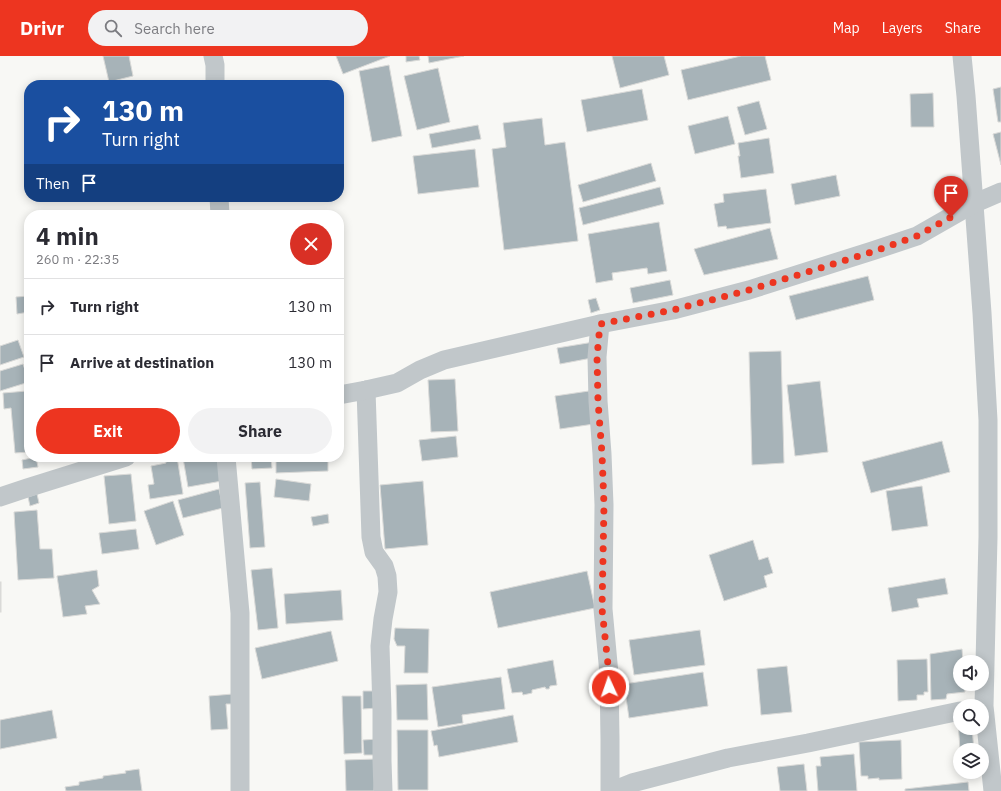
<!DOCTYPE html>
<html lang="en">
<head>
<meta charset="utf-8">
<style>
	body { margin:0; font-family:"IBM Plex Sans",sans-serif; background:#f2f2f3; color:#2b2b33; height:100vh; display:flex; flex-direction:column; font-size:15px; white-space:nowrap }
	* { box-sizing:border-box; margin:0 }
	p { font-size:13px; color:#7c7c81 }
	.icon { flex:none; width:22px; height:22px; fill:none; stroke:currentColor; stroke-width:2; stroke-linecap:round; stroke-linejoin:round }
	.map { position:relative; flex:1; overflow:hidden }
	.drawer { position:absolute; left:24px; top:154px; width:320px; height:252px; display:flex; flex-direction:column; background:#fff; border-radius:16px; box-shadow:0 2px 10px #0003 }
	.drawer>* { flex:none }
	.banner { position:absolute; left:24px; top:24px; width:320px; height:122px; border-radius:16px; box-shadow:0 2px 10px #0003; background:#1a4fa0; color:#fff; overflow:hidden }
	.buttons { position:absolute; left:953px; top:599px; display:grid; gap:8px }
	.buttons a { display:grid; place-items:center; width:36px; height:36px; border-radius:50%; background:#fff; box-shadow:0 2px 10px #0003; font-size:20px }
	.pin { position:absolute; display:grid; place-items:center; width:34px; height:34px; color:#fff; margin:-41px -17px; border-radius:50% 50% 50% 0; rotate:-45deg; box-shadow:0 0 4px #0007 }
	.pin .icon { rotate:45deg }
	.me { position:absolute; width:44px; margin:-22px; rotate:357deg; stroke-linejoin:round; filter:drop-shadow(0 0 3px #0008) }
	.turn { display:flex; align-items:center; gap:14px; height:84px; padding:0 12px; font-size:18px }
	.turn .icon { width:52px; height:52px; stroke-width:2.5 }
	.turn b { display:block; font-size:28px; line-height:34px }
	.then { display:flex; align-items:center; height:38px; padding:0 12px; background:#0003; gap:8px; font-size:15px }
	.round { display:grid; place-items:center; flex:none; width:42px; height:42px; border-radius:21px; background:#f2f2f3 }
	.headline { display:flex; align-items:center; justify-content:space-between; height:68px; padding:0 12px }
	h1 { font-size:24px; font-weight:800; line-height:30px }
	.button { display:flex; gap:8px; margin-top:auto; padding:8px 12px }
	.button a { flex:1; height:46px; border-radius:24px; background:#ed3520; color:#fff; font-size:16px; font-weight:800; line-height:46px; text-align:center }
	.button a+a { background:#f2f2f3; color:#2b2b33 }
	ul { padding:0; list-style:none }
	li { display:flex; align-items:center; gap:12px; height:56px; padding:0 12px; border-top:1px solid #e1e1e2 }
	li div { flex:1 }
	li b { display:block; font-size:15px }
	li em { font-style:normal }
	header { display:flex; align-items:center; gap:24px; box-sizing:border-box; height:56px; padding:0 20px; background:#ed3520; color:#fff }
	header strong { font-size:19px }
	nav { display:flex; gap:22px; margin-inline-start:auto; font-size:14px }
	.search { width:280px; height:36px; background:#f2f2f3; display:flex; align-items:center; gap:10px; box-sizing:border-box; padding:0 14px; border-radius:22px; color:#7c7c81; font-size:15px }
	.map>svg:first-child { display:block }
</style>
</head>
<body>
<header>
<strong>Drivr</strong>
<div class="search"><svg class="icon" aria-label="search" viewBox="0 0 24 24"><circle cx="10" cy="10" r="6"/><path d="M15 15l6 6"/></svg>Search here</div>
<nav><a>Map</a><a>Layers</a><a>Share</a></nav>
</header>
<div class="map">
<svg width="1001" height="735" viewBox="0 0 1001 735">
	<rect width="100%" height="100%" fill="#f8f8f5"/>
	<!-- building -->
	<g fill="#a7b3b8" stroke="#dadad8">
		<path d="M103 0H129L133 20 109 26Z"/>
		<path d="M336 0H390L343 18Z"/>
		<path d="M406 0H419L420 4 406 6Z"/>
		<path d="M428 0H464L429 7Z"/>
		<path d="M612 0H664L669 19 620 32Z"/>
		<path d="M741 0H765L771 24 688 44 681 14Z"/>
		<path d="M389 9 402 80 372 86 359 15Z"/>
		<path d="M438 12 450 66 417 74 404 20Z"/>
		<path d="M1001 31V66H998L993 33Z"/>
		<path d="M642 33 648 64 587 76 581 44Z"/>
		<path d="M933 37 934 71H911L910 38Z"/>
		<path d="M759 45 767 73 745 79 737 51Z"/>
		<path d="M728 60 735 88 695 98 688 70Z"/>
		<path d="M542 62 545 89 565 86 578 185 504 194 492 93 506 91 503 67Z"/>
		<path d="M478 69 481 83 432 92 429 78Z"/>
		<path d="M1001 76V109L993 78Z"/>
		<path d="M769 82 774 117 741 122 738 100H740L738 87Z"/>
		<path d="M475 93 479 131 418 138 413 100Z"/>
		<path d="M651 107 656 125 583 146 578 129Z"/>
		<path d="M836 119 840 140 795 149 791 128Z"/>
		<path d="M660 131 664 148 583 169 579 152Z"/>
		<path d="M766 133 771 167 727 173 726 170 718 171 714 148 724 146 723 138Z"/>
		<path d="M168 155 169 159H152Z"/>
		<path d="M659 166 667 215 648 218 647 212 612 217 613 224 596 227 588 178Z"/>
		<path d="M770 172 778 203 704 219 694 193Z"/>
		<path d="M868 220 874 244 796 264 789 240Z"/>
		<path d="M670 224 673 239 633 247 630 232Z"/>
		<path d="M29 240V256L17 258 16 241Z"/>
		<path d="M596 242 600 254 591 257 588 244Z"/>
		<path d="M18 284 24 301 0 309V290Z"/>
		<path d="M594 286 597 301 560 308 557 292Z"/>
		<path d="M781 295 784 407 752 409 749 296Z"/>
		<path d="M23 308 29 326 0 335V315Z"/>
		<path d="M455 323 458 375 431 376 428 324Z"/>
		<path d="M820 325 828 396 795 400 787 329Z"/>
		<path d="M27 335 29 359V396L15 397 11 352 4 353 3 337Z"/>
		<path d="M589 335 594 368 560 373 555 340Z"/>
		<path d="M456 380 458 401 422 405 419 384Z"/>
		<path d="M942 385 950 416 871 437 862 406Z"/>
		<path d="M36 401 38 411 23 413 22 404Z"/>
		<path d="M165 401H177L183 438 150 443 148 429 154 428 151 410 166 407Z"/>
		<path d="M189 401H218L222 425 188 431 183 402Z"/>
		<path d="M251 401H271L272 412 252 413Z"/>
		<path d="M276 401H328V415L276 417Z"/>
		<path d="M131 418 136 465 109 468 104 420Z"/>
		<path d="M276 423 311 428 309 445 274 441Z"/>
		<path d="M423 425 428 489 385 493 380 429Z"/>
		<path d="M260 426 265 491 250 492 245 427Z"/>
		<path d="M922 430 928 470 892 475 886 435Z"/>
		<path d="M219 433 223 452 183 462 178 444Z"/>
		<path d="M37 438 39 447 30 450 28 441Z"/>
		<path d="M173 445 184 479 156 489 144 455Z"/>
		<path d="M37 454 40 493H52L54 522 18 524 14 456Z"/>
		<path d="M328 458 329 467 313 470 311 461Z"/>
		<path d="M136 473 139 493 102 498 99 477Z"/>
		<path d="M753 484 759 504 768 501 773 517 764 520 767 531 724 545 709 499Z"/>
		<path d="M272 512 278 572 258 574 251 514Z"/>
		<path d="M97 514 99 530 92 534 100 548 85 550 87 558 63 561 57 520Z"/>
		<path d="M587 515 595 552 498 572 490 536Z"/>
		<path d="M945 522 948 538 917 543 919 551 892 556 888 532Z"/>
		<rect x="0" y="526" width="1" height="30"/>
		<path d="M341 534 343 564 286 568 284 538Z"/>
		<path d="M395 572 429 573 428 617H404L405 590H397L394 583Z"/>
		<path d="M700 574 705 609 634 619 629 584Z"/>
		<path d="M331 575 338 605 262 623 255 592Z"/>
		<path d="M962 593 963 606H960V628H964L965 636 947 638 946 643 931 644 930 598Z"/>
		<path d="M927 603 928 636H924V639H917V644L898 645 897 604Z"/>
		<path d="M553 604 557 629 550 630 549 633H546L545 631 532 634V637L523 639 522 636 512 637 507 613Z"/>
		<path d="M787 610 792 656 761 659 757 613Z"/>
		<path d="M703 616 708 650 629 662 624 628Z"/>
		<path d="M501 621 505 653 462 659 463 667 438 671 432 631Z"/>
		<path d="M427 628 428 664H397L396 629Z"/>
		<path d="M363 635H377V652L363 653Z"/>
		<path d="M233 638V648H226L228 673 211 674 209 640Z"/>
		<path d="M342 640H361L362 697 344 698Z"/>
		<path d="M52 654 57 682 0 693V664Z"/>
		<path d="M513 659 518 686 439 701 437 689 434 690 431 675Z"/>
		<path d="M958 665H960V672H972L974 694H960Z"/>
		<path d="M397 674H428V734H398Z"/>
		<path d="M378 683V699H364L363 684Z"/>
		<path d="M901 684 902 723 879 724V722L868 723V720H861L859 686Z"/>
		<path d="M854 698 857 735H818L816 710H821L820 701Z"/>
		<path d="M376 703 374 735H346L345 704Z"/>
		<path d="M804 708 807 735H780L777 711Z"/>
		<path d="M139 713 142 735H66L65 731 79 729V726L103 722V720L126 717 125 715Z"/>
		<path d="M968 726 969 735H905V733Z"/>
	</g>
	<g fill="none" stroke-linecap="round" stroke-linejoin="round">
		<!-- street -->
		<g stroke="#c1c7ca" stroke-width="19">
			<path d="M213 0 215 9V29"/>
			<path d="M962 0 966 40 982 257 988 364V481L984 650 993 735"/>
			<path d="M219 141 220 159"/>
			<path d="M600 268 597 301 598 345 602 398 604 449 603 553 609 618 610 683V735"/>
			<path d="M366 334 371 481 374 496 384 510 387 520 388 536 383 563 380 590 382 654V705L383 735"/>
			<path d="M339 339 366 334 397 327 420 314 444 304 600 268 673 254 749 234 872 195 917 180 973 148 1001 136"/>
			<path d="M226 401 240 557V735"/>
			<path d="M0 441 27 432 126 401"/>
			<path d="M612 735 632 727 728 702 808 687 960 655"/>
		</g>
	</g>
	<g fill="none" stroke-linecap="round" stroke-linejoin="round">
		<!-- route -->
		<path stroke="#ed3520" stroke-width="7" stroke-dasharray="0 12.6" d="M609 631V618L602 553 604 449 602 398 598 345 597 301 600 268 673 254 749 234 872 196 917 180 951 161"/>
	</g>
</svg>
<div class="buttons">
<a><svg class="icon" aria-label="sound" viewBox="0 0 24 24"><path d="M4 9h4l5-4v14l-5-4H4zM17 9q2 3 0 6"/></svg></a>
<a><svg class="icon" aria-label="search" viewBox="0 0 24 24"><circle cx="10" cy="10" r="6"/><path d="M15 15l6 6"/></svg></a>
<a><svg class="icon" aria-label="layers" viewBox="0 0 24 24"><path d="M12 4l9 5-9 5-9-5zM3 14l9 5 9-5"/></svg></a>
</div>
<div class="pin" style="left:951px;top:161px;background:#d93025"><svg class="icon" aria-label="arrive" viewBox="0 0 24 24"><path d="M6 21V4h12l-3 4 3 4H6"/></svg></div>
<svg class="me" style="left:609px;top:631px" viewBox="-20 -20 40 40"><circle r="17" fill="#ed3520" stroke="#fff" stroke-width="3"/><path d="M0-11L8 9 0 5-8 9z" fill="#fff"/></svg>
<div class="banner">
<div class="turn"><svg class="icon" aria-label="right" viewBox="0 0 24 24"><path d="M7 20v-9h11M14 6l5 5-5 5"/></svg><div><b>130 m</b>Turn right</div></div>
<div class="then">Then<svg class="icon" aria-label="arrive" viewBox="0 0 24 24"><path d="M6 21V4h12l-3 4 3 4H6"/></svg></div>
</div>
<section class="drawer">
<div class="headline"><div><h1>4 min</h1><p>260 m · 22:35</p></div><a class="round" style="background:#d93025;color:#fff"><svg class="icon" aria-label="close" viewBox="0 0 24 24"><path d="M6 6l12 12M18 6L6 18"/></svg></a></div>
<ul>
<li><svg class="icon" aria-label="right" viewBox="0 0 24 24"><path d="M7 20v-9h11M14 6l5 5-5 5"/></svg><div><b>Turn right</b></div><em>130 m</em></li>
<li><svg class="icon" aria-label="arrive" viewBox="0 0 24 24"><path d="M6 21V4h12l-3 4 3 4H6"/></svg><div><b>Arrive at destination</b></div><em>130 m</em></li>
</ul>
<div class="button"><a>Exit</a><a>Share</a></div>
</section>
</div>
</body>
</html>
